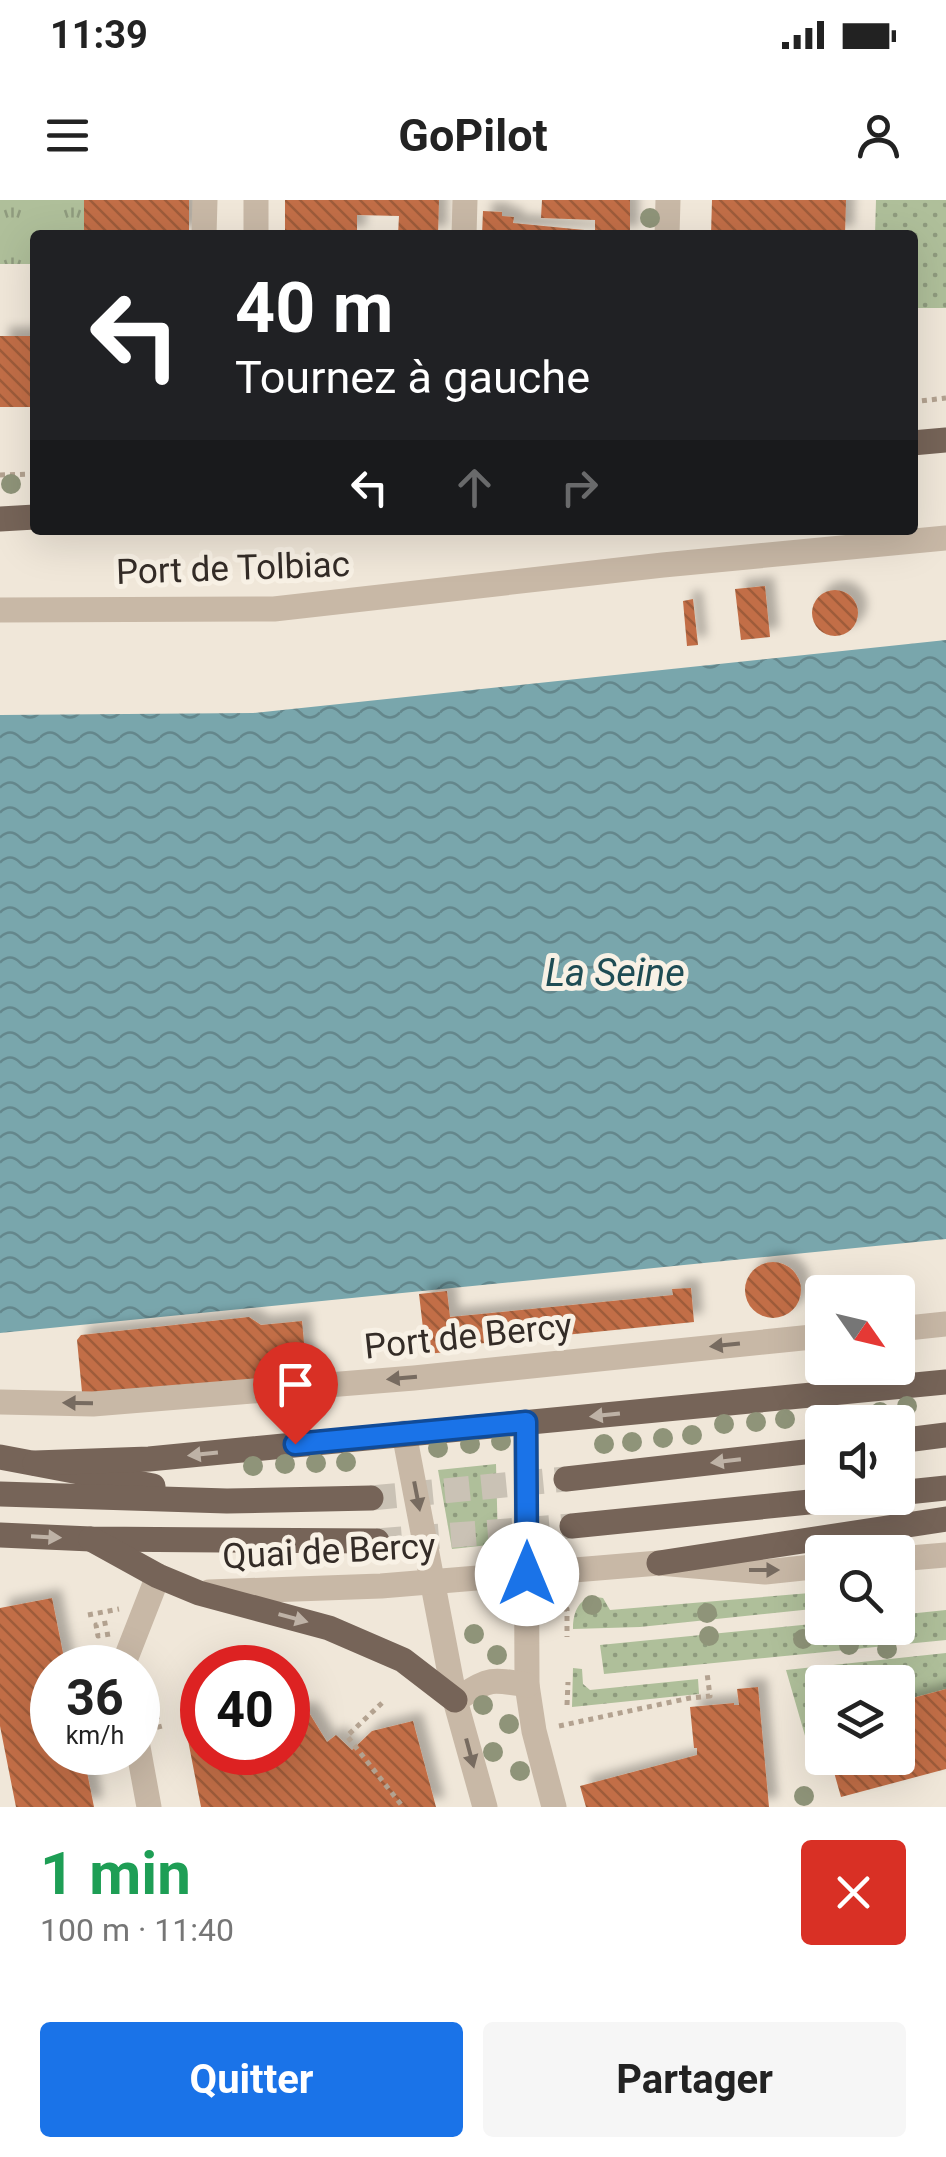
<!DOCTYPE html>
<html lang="fr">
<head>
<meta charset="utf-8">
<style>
	body { margin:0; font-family:Roboto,sans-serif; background:#f6f6f6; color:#222; height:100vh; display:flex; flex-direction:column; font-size:38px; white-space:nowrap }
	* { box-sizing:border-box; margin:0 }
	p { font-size:32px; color:#767676 }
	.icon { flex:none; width:55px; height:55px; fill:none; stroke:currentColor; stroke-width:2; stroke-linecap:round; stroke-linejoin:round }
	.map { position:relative; height:1607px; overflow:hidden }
	.details { display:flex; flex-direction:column; background:#fff; flex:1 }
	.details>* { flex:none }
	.top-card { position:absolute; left:30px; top:30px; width:888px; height:305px; border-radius:10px; box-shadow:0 10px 40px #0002; background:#202124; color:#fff; overflow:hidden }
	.needle { width:65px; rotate:124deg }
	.buttons { position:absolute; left:805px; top:1075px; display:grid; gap:20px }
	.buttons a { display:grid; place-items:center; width:110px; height:110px; border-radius:10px; background:#fff; box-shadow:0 10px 40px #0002; font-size:50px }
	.speed { position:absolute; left:30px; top:1445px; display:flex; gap:20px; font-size:50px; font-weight:700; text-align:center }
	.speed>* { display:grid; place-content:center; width:130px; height:130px; border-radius:50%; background:#fff; box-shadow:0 10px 40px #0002; line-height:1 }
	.speed small { font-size:25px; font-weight:400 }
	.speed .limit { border:15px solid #d22; background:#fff; color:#111 }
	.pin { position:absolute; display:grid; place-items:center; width:85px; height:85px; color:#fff; margin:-102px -42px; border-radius:50% 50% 50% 0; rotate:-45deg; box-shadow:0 0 10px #0007 }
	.pin .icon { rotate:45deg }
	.me { position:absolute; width:110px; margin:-55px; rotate:0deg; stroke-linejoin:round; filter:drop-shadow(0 0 8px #0008) }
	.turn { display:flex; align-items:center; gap:35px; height:210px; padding:0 40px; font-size:45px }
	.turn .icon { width:130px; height:130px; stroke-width:2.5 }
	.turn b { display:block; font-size:70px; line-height:85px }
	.lanes { display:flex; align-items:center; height:95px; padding:0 40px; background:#0003; justify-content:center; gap:50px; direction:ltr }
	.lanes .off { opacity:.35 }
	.round { display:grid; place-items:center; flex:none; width:105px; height:105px; border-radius:10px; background:#f6f6f6 }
	.head { display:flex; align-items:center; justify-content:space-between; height:170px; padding:0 40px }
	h1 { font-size:60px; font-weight:700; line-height:75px; color:#1e9e55 }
	.button { display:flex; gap:20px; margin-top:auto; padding:20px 40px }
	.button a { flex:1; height:115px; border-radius:10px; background:#1a73e8; color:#fff; font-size:40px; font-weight:700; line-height:115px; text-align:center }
	.button a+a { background:#f6f6f6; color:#222 }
	.status { display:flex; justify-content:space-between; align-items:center; height:70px; padding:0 50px; background:#fff; direction:ltr }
	.status svg { height:28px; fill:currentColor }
	header { display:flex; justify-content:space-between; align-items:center; height:130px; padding:0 40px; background:#fff; font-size:45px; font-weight:700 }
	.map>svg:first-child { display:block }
</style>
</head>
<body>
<div class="status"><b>11:39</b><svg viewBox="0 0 49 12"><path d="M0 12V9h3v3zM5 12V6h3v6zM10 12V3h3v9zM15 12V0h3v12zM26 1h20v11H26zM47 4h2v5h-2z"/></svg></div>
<header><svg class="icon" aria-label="menu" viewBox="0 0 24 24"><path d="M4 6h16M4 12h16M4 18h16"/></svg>GoPilot<svg class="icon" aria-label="person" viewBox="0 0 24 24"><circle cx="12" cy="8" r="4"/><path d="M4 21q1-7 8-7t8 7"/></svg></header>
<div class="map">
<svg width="946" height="1607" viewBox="0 0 946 1607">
	<defs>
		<pattern id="grass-dots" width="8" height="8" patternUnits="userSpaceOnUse" patternTransform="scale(2.5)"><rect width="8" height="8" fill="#afbf9a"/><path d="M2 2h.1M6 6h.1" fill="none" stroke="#8f9b7e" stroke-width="1.8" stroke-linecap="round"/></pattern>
		<pattern id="park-tufts" width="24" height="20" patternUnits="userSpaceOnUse" patternTransform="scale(2.5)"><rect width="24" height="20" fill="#afbf9a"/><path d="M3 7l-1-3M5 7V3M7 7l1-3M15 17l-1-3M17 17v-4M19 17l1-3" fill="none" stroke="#8f9b7e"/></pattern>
		<pattern id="water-waves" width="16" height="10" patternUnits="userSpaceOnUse" patternTransform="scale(2.5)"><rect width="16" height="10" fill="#79a6ac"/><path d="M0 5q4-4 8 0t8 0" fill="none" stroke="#64878c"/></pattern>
		<pattern id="building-back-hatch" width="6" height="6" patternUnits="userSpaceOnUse" patternTransform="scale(2.5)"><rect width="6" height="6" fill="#c26e46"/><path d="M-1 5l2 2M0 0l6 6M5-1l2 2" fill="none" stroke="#9e5b3a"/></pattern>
		<filter id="shadow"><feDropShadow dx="9" dy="-9" stdDeviation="5" flood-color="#0004"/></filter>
	</defs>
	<rect width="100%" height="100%" fill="#f0e7d9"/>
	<!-- grass -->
	<g fill="url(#grass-dots)">
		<path d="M876 0H946V108H913L912 35H875Z"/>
		<path d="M496 1264 498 1344 452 1349 438 1270Z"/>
		<path d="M822 1392V1408L640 1427 573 1429C573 1409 581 1394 603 1398L610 1410Z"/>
		<path d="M946 1410V1440L604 1474 600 1445 822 1423V1428H898V1415Z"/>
		<path d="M946 1453V1489L898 1502V1482H822V1557L812 1560 786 1470Z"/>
		<path d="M573 1468 582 1469 583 1484 590 1490 698 1479 699 1494 572 1507Z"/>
	</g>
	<!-- park -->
	<path fill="url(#park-tufts)" d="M0 0H84V35H35V64H0Z"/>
	<!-- water -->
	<path fill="url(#water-waves)" d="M946 440V1039L0 1133V515L253 513Z"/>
	<!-- building -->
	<g fill="url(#building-back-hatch)" filter="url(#shadow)">
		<rect x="84" y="0" width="105" height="35"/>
		<path d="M285 0H439L438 35H398L399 16 357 15V35H285Z"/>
		<path d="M542 0H630V35H482L483 11 502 12V16L514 17 513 23 595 31V20L541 18Z"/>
		<path d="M712 0H846L845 35H711Z"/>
		<rect x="0" y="136" width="35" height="71"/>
		<path d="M765 386 770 437 741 440 735 389Z"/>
		<circle cx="835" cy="413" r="23"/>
		<path d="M693 399 698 445 687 446 683 401Z"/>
		<circle cx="773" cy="1090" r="28"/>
		<path d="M691 1088 694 1122 446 1147 447 1152 426 1154 419 1094 447 1091 450 1117 673 1095 672 1089Z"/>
		<path d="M249 1117 261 1125 302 1121 306 1164 265 1169 256 1179 86 1196 82 1192 77 1140 81 1135Z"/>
		<path d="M52 1398 66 1468H52V1552H83L94 1607H16L0 1526V1408Z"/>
		<path d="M758 1487 769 1607H586L580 1586 697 1555V1548H694L690 1507 734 1503V1505H739L737 1489Z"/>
		<path d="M946 1489V1569L841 1597 830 1558H898V1502Z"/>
		<path d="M308 1511 327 1542 336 1535 352 1550 372 1531 413 1521 436 1607H201L186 1530 202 1527V1552H288V1514Z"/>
	</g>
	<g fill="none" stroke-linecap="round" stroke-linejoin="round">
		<!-- major-tunnel -->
		<g stroke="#cac2b5" stroke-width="25" stroke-dasharray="25 12" stroke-linecap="butt">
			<path d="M371 1298 566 1279"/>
			<path d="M377 1341 572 1326"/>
		</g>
		<!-- path -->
		<g stroke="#b3a290" stroke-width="5" stroke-dasharray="5 5" stroke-linecap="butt">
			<path d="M912 202 946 198"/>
			<path d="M0 275 35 274"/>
			<path d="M554 1409H567V1437"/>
			<path d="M88 1415 119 1409"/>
			<path d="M110 1434 98 1436 96 1425 112 1422"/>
			<path d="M146 1476 161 1533"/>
			<path d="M382 1503 347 1536 403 1607"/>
			<path d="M567 1505 568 1482"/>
			<path d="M559 1526 690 1498 710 1496 707 1473"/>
		</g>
		<!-- minor -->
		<g stroke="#c8b8a6" stroke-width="25">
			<path d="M204 35 205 0"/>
			<path d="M256 35V0"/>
			<path d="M464 35 465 0"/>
			<path d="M667 35 668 0"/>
			<path d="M0 410 274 409 663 365 946 338"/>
			<path d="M898 1129 946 1124"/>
			<path d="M0 1202 93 1204 414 1178 822 1136"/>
			<path d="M526 1222 527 1485 534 1531 554 1607"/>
			<path d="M404 1233 455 1500 485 1607"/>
			<path d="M898 1359 946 1355"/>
			<path d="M209 1392 381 1386 659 1363 765 1372 822 1366"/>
			<path d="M122 1468 158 1376"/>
			<path d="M455 1500C490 1479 487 1478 527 1485"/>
			<path d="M138 1547 149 1607"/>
		</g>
		<!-- major -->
		<g stroke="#766458" stroke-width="25">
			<path d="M912 243 946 240"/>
			<path d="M0 319 35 317"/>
			<path d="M898 1241 946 1235"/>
			<path d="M0 1257 153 1286"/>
			<path d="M35 1263 149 1259 946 1182"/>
			<path d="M566 1279 822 1250"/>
			<path d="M898 1293 946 1288"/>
			<path d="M0 1294 227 1301 371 1298"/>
			<path d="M572 1326 849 1298"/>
			<path d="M0 1335 91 1339 377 1341"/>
			<path d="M91 1339 158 1376 199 1393 329 1428 403 1460 455 1500"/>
			<path d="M659 1363 946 1319"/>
		</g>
	</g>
	<!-- trees -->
	<g fill="#8f9479">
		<circle cx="650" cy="18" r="10"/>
		<circle cx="11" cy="284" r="10"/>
		<circle cx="907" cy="1206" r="10"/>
		<circle cx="880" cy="1212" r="10"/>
		<circle cx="785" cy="1219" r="10"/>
		<circle cx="756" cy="1222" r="10"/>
		<circle cx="724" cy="1224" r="10"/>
		<circle cx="692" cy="1235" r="10"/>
		<circle cx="663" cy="1238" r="10"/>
		<circle cx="501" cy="1241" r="10"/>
		<circle cx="632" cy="1242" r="10"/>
		<circle cx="470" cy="1244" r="10"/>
		<circle cx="604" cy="1244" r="10"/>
		<circle cx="438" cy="1248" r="10"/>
		<circle cx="346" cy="1262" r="10"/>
		<circle cx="316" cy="1263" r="10"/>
		<circle cx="285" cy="1264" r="10"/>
		<circle cx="253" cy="1266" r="10"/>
		<circle cx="592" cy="1405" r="10"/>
		<circle cx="707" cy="1413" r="10"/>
		<circle cx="474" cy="1434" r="10"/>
		<circle cx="709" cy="1436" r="10"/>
		<circle cx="803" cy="1439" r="10"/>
		<circle cx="849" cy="1445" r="10"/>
		<circle cx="887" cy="1449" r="10"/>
		<circle cx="497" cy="1455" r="10"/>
		<circle cx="483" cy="1505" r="10"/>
		<circle cx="509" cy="1524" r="10"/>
		<circle cx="493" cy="1552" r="10"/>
		<circle cx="520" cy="1571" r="10"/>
		<circle cx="804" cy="1596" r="10"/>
	</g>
	<!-- one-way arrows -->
	<defs><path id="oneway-solid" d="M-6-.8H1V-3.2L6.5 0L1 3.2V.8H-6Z" transform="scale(2.5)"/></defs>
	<g fill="#776b60">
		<use href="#oneway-solid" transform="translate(725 1145) rotate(174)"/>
		<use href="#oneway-solid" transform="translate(402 1178) rotate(175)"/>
		<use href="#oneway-solid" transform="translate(78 1203) rotate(-179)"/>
		<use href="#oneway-solid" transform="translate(417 1296) rotate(79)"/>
		<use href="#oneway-solid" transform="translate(764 1370)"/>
		<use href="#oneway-solid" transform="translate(470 1553) rotate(75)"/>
	</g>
	<g fill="#beb2a6">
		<use href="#oneway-solid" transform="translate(605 1215) rotate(174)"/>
		<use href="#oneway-solid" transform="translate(203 1254) rotate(174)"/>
		<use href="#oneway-solid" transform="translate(726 1261) rotate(173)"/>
		<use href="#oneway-solid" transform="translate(46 1337) rotate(3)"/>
		<use href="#oneway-solid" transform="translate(293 1418) rotate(15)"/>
	</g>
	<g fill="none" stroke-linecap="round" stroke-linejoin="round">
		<defs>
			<path id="route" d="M295 1244 526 1222 527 1374"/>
		</defs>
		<!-- route casing -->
		<use href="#route" stroke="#114b97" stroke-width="25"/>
		<!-- route -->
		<use href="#route" stroke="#1a73e8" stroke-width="18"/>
	</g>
	<g text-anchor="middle" stroke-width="10" stroke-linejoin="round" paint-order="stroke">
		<!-- street labels -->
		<g font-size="35" fill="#342c27" stroke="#f8f1e5">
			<text transform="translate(233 368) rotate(-2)" y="12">Port de Tolbiac</text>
			<text transform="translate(468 1136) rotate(-6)" y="12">Port de Bercy</text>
			<text transform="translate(329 1351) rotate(-3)" y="12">Quai de Bercy</text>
		</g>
		<!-- water labels -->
		<g font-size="38" font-style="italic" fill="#1e4c54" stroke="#f8f1e5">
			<text x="615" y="786">La Seine</text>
		</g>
	</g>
</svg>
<div class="buttons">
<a><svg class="needle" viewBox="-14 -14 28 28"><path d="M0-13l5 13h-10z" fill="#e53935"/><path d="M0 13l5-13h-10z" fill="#767676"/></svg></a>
<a><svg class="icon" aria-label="sound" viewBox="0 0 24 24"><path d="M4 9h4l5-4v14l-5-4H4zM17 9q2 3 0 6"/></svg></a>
<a><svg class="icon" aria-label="search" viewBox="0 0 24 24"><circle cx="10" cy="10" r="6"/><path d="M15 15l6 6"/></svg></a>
<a><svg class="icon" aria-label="layers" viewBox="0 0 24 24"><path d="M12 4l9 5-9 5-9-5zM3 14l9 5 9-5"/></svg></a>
</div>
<div class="speed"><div>36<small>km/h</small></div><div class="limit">40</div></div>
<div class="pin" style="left:295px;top:1244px;background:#d93025"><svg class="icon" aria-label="arrive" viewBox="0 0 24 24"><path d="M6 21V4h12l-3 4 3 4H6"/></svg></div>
<svg class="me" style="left:527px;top:1374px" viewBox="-20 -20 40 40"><circle r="19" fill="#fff"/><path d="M0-13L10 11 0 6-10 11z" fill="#1a73e8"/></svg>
<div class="top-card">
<div class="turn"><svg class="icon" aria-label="left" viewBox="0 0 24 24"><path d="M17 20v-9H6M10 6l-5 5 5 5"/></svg><div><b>40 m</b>Tournez à gauche</div></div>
<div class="lanes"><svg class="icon" aria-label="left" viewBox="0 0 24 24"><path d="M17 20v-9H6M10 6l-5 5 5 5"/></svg><svg class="icon off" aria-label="ahead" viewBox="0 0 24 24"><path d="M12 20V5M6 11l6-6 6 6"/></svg><svg class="icon off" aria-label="right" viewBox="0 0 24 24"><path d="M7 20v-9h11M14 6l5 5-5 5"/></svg></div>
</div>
</div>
<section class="details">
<div class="head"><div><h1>1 min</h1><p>100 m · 11:40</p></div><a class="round" style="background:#d93025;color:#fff"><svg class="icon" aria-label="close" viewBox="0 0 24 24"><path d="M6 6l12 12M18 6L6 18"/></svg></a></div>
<div class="button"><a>Quitter</a><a>Partager</a></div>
</section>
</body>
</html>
